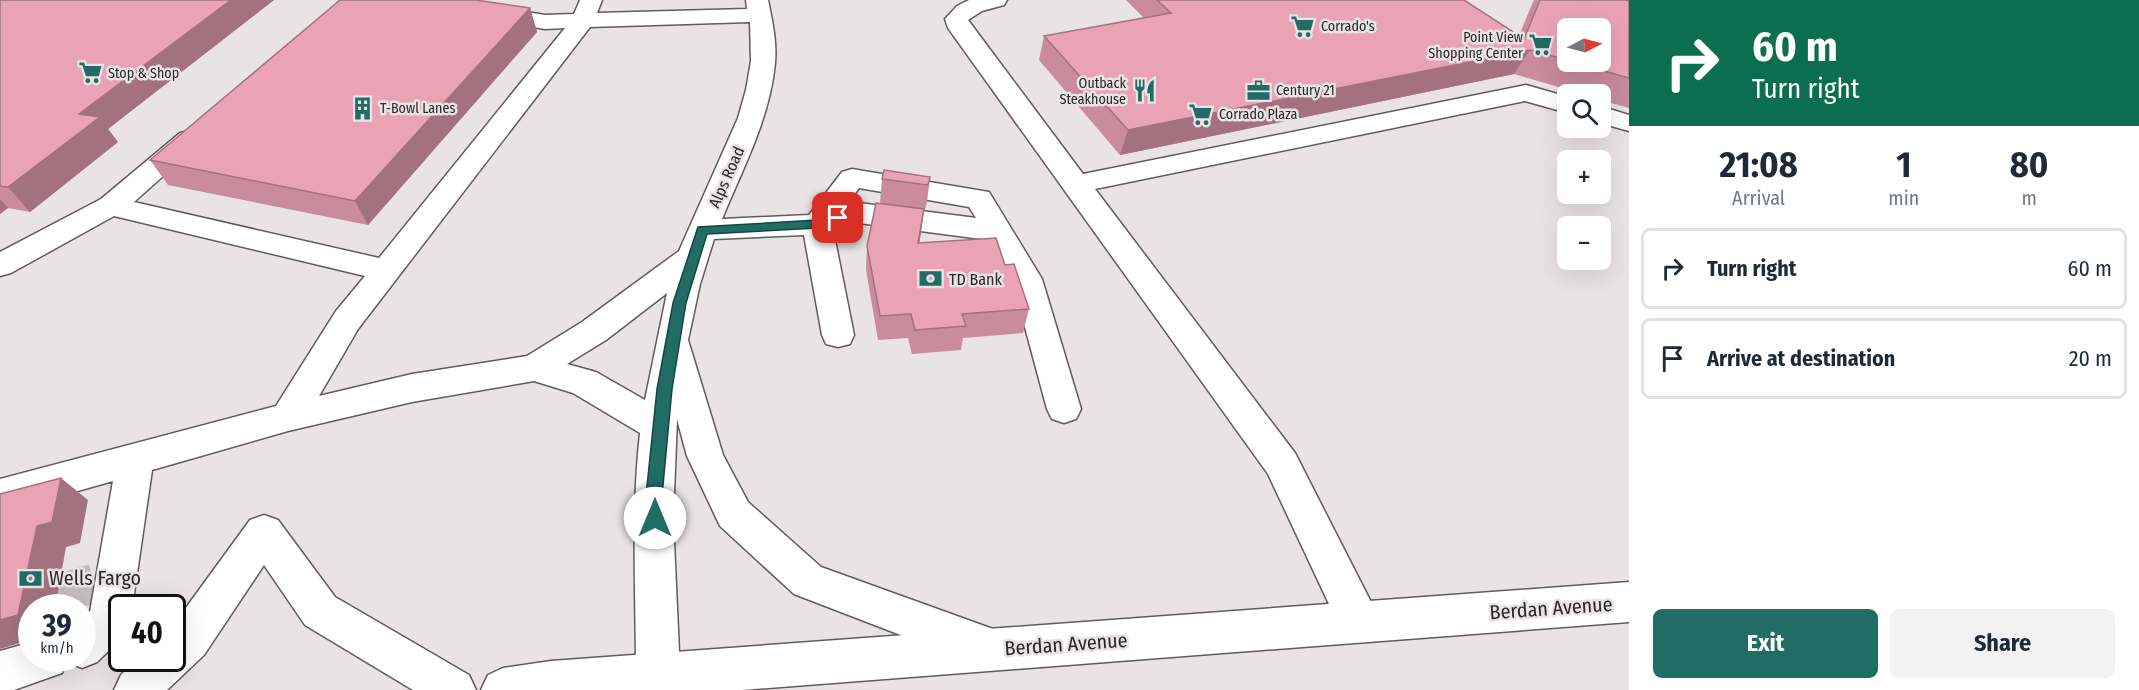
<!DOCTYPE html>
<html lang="en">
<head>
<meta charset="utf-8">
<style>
	body { margin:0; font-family:"Fira Sans Condensed",sans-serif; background:#f2f2f3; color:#1f2937; height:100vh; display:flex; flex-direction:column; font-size:22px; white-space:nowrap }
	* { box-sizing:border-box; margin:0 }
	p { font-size:20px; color:#747a83 }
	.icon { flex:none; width:33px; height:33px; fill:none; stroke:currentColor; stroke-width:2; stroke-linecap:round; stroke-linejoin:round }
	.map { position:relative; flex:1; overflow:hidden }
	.drawer { display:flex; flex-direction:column; background:#fff; width:510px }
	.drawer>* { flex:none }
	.top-card { background:#0b6e4f; color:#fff; overflow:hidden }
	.needle { width:39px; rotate:84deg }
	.buttons { position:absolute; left:1557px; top:18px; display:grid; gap:12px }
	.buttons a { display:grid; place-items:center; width:54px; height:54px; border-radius:9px; background:#fff; box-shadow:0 6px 24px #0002; font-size:30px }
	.speed { position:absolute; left:18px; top:594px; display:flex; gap:12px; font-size:30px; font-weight:700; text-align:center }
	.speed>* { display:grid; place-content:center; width:78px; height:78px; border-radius:50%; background:#fff; box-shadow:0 6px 24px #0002; line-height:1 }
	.speed small { font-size:15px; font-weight:400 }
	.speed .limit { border:3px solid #111; border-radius:9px; background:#fff; color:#111 }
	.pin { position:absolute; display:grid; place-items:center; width:51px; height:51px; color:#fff; margin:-26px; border-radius:12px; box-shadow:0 3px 9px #0006 }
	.me { position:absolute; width:66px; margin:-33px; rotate:0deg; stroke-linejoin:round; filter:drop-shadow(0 0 4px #0008) }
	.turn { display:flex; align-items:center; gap:21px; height:126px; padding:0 24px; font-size:27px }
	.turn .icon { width:78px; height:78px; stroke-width:2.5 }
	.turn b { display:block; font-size:42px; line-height:51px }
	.eta { display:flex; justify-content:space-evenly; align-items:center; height:102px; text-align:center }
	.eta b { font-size:36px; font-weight:700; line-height:42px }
	.primary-button { display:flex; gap:12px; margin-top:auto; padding:12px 24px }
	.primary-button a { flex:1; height:69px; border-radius:9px; background:#226c66; color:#fff; font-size:24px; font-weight:700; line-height:69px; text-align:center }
	.primary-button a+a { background:#f2f2f3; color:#1f2937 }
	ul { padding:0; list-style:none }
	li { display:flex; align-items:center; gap:18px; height:81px; margin:0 12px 9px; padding:0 12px; border:3px solid #e0e1e3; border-radius:9px }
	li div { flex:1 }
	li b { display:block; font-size:22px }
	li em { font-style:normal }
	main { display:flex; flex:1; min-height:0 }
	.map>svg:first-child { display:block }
</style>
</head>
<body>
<main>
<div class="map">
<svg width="1629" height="690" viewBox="0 0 1629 690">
	<rect width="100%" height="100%" fill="#e9e3e5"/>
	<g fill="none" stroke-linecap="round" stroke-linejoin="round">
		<!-- minor-tunnel -->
		<path stroke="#c3bdbf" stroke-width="39" stroke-dasharray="39 20" stroke-linecap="butt" d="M0 610 116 577"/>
		<defs>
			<g id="minor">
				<path d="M398 0H451L545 15 574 14 580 0H602L597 13 747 9 746 0H768C772 20 777 41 775 63 770 118 743 168 722 219L809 215 842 172 852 169 989 192 1042 279 1081 409 1076 419 1064 423 1052 419 1047 409 1012 279 989 240 859 223 849 220 845 213 849 206 859 203 976 218 969 207 859 188 832 225 854 335 850 344 838 347 826 344 822 335 804 235 714 239 700 284 688 340 723 455 748 502 821 567 1004 633 1010 648 1004 663 989 669 794 594 720 526 687 456 677 419 673 519 680 674 673 689H643L636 674C636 594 631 513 640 433L573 393 534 381 412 402 288 431 152 470 132 608H122V638L97 662 82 668 67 662 62 673 14 690H0V651L32 642V658H82V618L90 612 113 481 0 513V479L276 406 336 311 365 276 114 216 11 273 0 276V252L101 199 180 133 189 131 198 133 202 139 198 145 134 202 379 258 565 28 545 29 409 7 401 5ZM750 22 751 61 746 90 738 118 679 251 582 322 527 356 412 374 319 396 358 329 590 27ZM667 293 645 400 596 372 567 364 606 340Z"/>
				<path d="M969 0H1007L1004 5 982 11 968 20 1083 174 1526 85 1568 97V113L1525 101 1095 189 1295 453 1374 608 1380 622 1374 636 1359 642 1344 636 1268 474 948 28 945 19 957 6Z"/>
				<path d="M1600 106 1629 115V131L1600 123Z"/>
				<path d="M264 515 278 520 335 597 469 675 476 690H413L305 625 264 565 204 655 167 690H114L121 675 137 658H172V627L250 520Z"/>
			</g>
			<path id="major" d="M1629 582V622L742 690H481L488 675 503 668 551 661Z"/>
		</defs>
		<!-- minor casing -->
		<use href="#minor" stroke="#605b5c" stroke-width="3"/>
		<!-- major casing -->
		<use href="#major" stroke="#605b5c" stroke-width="3"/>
		<!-- minor -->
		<use href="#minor" fill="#fff" fill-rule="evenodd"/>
		<!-- major -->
		<use href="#major" fill="#fff" fill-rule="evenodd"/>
	</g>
	<!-- wall -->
	<g fill="#c98b9d" fill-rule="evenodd">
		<path d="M0 0H274L108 129 118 142 30 212 8 208 0 214Z"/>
		<path d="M1126 0H1464L1519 36 1532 4 1534 0H1625L1629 1V108L1600 100V94H1583L1514 74 1120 155 1039 60 1044 36 1144 18ZM1568 28 1600 62H1568Z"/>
		<path d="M530 8 537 32 368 225 168 185 150 160Z"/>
		<path d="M930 177 927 202 925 209H924L919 243 1005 265 1029 309 1023 333 963 338 961 350 912 354 908 338 878 340 866 270 867 246 880 203 882 179Z"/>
	</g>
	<!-- shaded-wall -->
	<g fill="#a47180">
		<path d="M231 0H274L108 129 118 142 30 212 8 187 79 114Z"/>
		<path d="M530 8 537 32 368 225 355 201Z"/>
		<path d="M1530 50 1514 74 1120 155 1128 130Z"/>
		<path d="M0 199 8 208 0 214Z"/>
		<path d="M924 209 921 233 915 268 918 243Z"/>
		<path d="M61 478 88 500 80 543 66 547 55 608H32V639L0 649V620L37 526Z"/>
	</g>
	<!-- building -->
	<g fill="#eaa2b7" stroke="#a47180" stroke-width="1.5">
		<path d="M0 0H231L79 114 100 117 8 187 0 186Z"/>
		<path d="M340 0H476L530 8 355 201 150 160Z"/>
		<path d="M1157 0H1464L1524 39 1540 0H1625L1629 1V78L1571 62H1600V28H1568V60L1530 50 1128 130 1044 36 1171 13Z"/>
		<path d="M884 170 930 177 928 185 882 179Z"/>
		<path d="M876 203 924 209 918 243 996 238 1005 265 1014 264 1029 309 962 314 966 326 915 330 911 314 880 316 867 246Z"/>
		<path d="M61 478 52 522 37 526 18 615 0 620V494Z"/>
	</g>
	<!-- route -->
	<path fill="#226c66" stroke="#164642" stroke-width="1.5" d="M838 214 842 216V221L818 228 707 234 686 303 672 389 662 496 663 518 660 523 655 525 649 523 646 496 657 389 673 303 698 227 818 220Z"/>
	<!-- icons -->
	<defs>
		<symbol id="supermarket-bare" viewBox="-9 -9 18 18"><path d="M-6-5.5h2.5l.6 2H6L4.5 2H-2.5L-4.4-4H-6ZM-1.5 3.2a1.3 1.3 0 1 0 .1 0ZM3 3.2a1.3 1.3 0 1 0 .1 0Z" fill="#226c66" stroke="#e9e3e5" stroke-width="2.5" paint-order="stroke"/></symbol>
		<symbol id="office-bare" viewBox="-9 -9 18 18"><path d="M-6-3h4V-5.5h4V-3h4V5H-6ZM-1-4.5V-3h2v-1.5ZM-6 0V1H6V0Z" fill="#226c66" stroke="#e9e3e5" stroke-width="2.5" paint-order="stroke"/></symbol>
		<symbol id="restaurant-bare" viewBox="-9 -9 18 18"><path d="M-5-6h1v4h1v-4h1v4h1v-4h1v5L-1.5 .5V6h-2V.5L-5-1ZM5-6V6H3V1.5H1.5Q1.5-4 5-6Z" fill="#226c66" stroke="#e9e3e5" stroke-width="2.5" paint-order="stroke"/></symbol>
		<symbol id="building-bare" viewBox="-9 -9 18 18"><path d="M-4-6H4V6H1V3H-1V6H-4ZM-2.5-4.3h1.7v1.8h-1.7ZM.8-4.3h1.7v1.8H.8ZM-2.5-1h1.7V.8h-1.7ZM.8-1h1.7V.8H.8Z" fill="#226c66" stroke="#e9e3e5" stroke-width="2.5" paint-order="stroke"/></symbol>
		<symbol id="bank-bare" viewBox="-9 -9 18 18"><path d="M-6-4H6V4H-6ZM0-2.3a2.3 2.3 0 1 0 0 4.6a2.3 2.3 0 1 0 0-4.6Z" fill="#226c66" stroke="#e9e3e5" stroke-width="2.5" paint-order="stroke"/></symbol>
	</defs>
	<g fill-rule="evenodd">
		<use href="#supermarket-bare" x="1286" y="10" width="33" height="33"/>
		<use href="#supermarket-bare" x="1524" y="28" width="33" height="33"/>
		<use href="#supermarket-bare" x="74" y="56" width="33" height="33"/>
		<use href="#office-bare" x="1242" y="74" width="33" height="33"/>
		<use href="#restaurant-bare" x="1128" y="74" width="33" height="33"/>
		<use href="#building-bare" x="346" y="92" width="33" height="33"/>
		<use href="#supermarket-bare" x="1184" y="98" width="33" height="33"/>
		<use href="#bank-bare" x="914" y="262" width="33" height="33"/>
		<use href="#bank-bare" x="14" y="562" width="33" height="33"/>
	</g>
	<g text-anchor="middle" stroke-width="5" stroke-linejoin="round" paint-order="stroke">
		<!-- far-poi labels -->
		<g font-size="14" fill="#292728" stroke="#e9e3e5" text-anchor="start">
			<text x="1321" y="31">Corrado's</text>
			<text x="1523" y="42" text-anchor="end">Point View<tspan x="1523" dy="16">Shopping Center</tspan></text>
			<text x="108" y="78">Stop &amp; Shop</text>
			<text x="1126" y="88" text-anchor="end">Outback<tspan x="1126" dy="16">Steakhouse</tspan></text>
			<text x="1276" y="95">Century 21</text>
			<text x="380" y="113">T-Bowl Lanes</text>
			<text x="1219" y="119">Corrado Plaza</text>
		</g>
		<!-- street labels -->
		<g font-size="16" fill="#292728" stroke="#e9e3e5">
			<text transform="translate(726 177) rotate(-66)" y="6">Alps Road</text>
		</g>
		<!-- poi labels -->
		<g font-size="16" fill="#292728" stroke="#e9e3e5" text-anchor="start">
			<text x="949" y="285">TD Bank</text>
		</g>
		<!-- near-poi labels -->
		<g font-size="20" fill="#292728" stroke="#e9e3e5" text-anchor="start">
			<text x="49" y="585">Wells Fargo</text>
		</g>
		<!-- near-street labels -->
		<g font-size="20" fill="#292728" stroke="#e9e3e5">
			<text transform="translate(1551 608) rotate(-4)" y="7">Berdan Avenue</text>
			<text transform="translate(1066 644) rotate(-4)" y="7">Berdan Avenue</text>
		</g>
	</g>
</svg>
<div class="buttons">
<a><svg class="needle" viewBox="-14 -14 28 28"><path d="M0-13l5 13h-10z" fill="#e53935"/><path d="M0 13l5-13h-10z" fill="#747a83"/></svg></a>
<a><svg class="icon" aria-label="search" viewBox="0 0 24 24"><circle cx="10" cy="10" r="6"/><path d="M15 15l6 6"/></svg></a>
<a>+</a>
<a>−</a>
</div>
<div class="speed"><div>39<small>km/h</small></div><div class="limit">40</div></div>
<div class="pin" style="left:838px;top:218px;background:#d93025"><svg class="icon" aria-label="arrive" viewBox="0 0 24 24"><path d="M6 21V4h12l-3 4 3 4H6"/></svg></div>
<svg class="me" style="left:655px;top:518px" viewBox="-20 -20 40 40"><circle r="19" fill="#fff"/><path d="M0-13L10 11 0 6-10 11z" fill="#226c66"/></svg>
</div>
<section class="drawer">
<div class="top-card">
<div class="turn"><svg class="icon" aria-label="right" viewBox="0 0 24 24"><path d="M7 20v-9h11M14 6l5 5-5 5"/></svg><div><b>60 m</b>Turn right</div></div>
</div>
<div class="eta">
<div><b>21:08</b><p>Arrival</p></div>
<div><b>1</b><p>min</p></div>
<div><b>80</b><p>m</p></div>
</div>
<ul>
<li><svg class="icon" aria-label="right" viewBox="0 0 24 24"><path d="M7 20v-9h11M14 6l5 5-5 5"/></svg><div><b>Turn right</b></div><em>60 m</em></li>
<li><svg class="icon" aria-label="arrive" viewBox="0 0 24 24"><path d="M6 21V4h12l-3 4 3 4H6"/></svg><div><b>Arrive at destination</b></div><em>20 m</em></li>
</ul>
<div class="primary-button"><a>Exit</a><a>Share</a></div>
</section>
</main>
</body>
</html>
